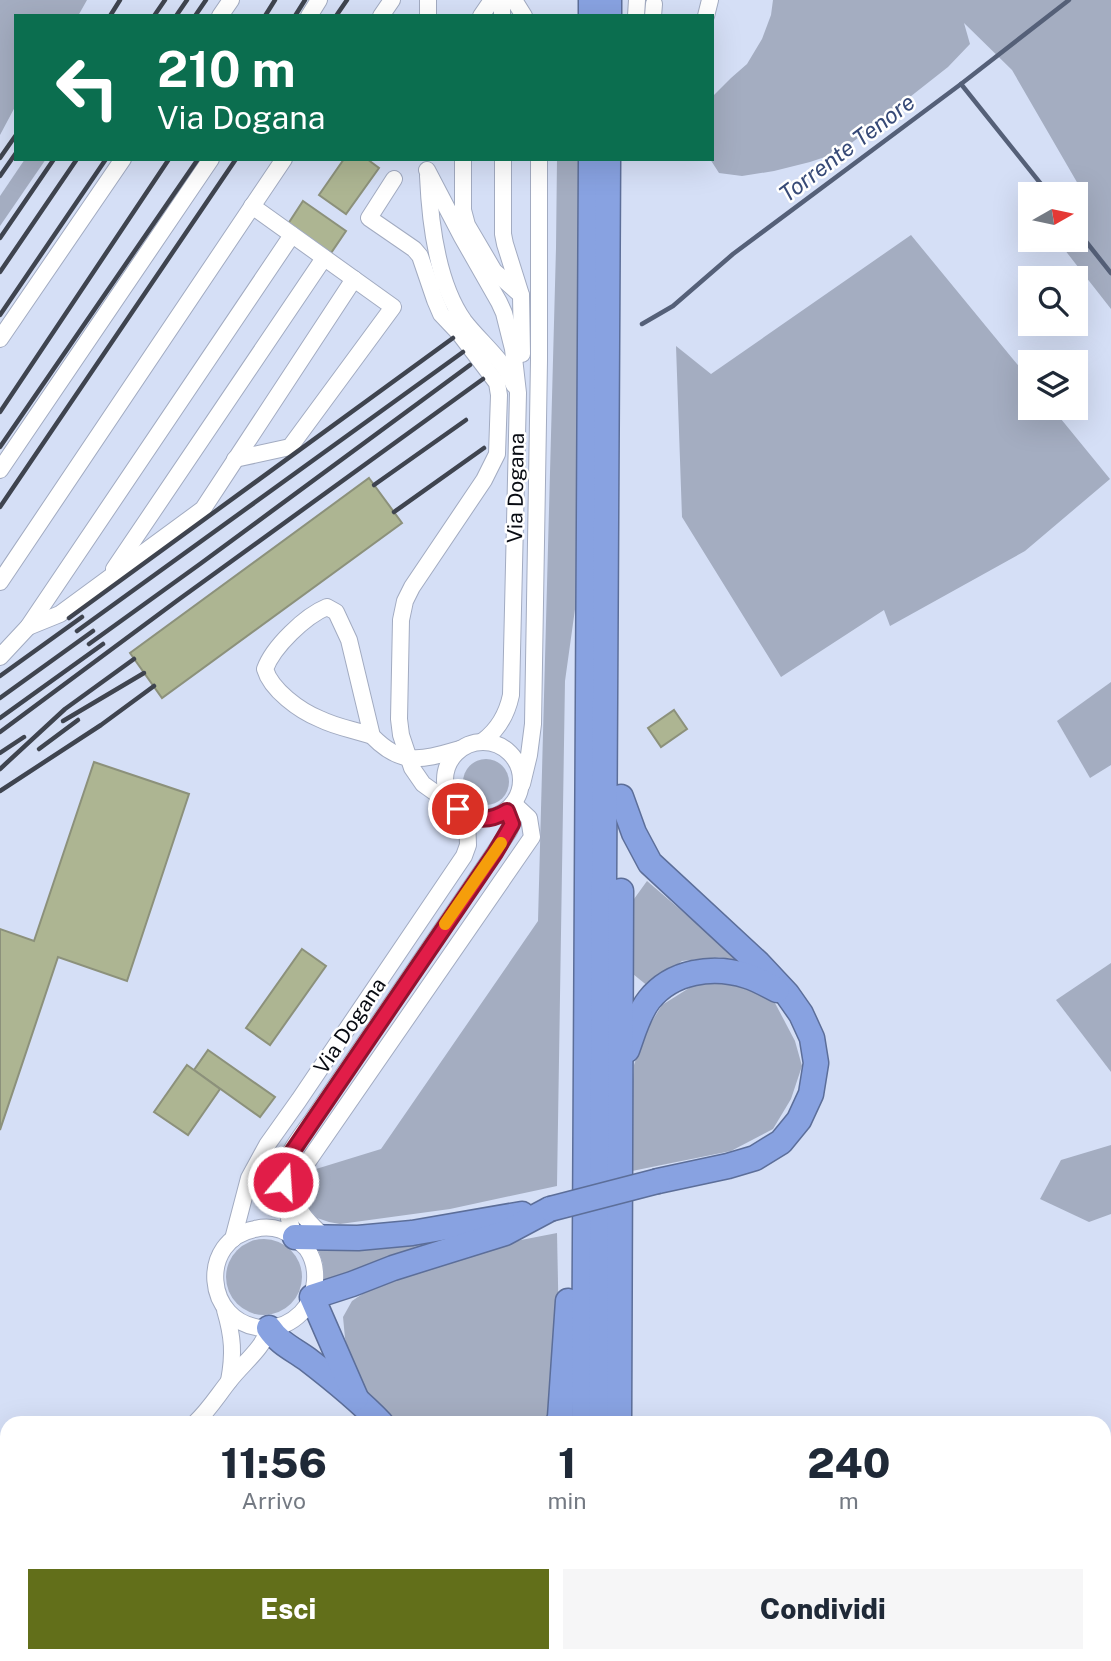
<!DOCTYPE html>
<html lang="it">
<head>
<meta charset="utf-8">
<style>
	body { margin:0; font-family:"Public Sans",sans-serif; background:#f6f6f7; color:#1f2937; height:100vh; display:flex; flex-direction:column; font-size:26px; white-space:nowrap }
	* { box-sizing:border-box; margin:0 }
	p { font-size:23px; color:#747a83 }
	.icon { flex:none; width:38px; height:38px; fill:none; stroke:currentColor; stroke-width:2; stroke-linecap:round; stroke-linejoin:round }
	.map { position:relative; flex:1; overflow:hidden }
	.sheet { position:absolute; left:0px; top:1416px; width:1111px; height:247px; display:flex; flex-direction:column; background:#fff; border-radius:21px 21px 0 0; box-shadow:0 7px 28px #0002 }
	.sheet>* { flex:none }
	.banner { position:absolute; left:14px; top:14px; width:700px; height:147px; border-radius:0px; box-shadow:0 7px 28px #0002; background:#0b6e4f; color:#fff; overflow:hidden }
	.needle { width:46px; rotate:81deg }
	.controls { position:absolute; left:1018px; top:182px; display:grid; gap:14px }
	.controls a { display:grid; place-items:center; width:70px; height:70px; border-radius:0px; background:#fff; box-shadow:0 7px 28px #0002; font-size:35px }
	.pin { position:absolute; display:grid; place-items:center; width:60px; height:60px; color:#fff; margin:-30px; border:4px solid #fff; border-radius:50%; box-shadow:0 2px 7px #0007 }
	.me { position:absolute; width:77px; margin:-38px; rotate:18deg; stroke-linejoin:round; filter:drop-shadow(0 0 5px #0008) }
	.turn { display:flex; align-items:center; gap:24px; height:147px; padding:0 28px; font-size:32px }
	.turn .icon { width:91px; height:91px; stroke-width:2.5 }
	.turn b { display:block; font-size:49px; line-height:60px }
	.eta { display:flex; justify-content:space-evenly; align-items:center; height:119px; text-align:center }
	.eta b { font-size:42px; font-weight:800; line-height:49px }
	.cta { display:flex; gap:14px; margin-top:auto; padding:14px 28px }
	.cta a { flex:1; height:80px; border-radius:0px; background:#626f1a; color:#fff; font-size:28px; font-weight:800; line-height:80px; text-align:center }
	.cta a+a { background:#f6f6f7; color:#1f2937 }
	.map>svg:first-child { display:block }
</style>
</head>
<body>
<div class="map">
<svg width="1111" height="1661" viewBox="0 0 1111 1661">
	<rect width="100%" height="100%" fill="#d5dff6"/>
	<!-- green -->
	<g fill="#a4adc1">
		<path d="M0 0H87L78 16H16V105L0 135Z"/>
		<path d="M773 0H1111V309L1057 240H1076V194H1068L1078 184 1012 70 964 23 970 44 948 67 840 152 810 162 774 171 742 176 719 173 710 159H712V97L731 78 747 64 762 39 771 15Z"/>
		<path d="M25 159H46L0 226V196Z"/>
		<path d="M557 159H580L578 533 576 602 565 681 557 1186 450 1209 340 1224 329 1222 317 1218 308 1207 305 1195 308 1179 316 1169 381 1149 538 921 556 248Z"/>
		<path d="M911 235 1031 381V408H1052L1110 479 1025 551 890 626 884 610 781 677 682 517 676 346 711 374Z"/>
		<path d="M1111 682V765L1090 778 1057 721Z"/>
		<circle cx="486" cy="782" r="23"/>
		<path d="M647 881 739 960 719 957 682 961 649 987 633 974 634 899Z"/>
		<path d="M1111 963V1072L1056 1000Z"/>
		<path d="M719 979 749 987 775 1003 795 1041 802 1066 791 1099 773 1129 731 1151 627 1172 634 1065 644 1034 662 1005 694 985Z"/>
		<path d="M1111 1145V1214L1089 1222 1040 1199 1061 1160Z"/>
		<path d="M557 1233 559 1332 551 1423H396L372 1399 353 1369 345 1338 343 1317 352 1301 377 1284 521 1240Z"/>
		<path d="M455 1236 324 1285 323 1264 318 1249Z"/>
		<circle cx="264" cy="1277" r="38"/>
	</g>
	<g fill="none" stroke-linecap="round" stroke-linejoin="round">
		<!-- stream -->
		<g stroke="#556078" stroke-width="4.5">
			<path d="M961 84 1049 194"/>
			<path d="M1076 229 1111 273"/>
			<path d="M642 324 673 306 733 254 961 84 1069 0"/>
		</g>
	</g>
	<!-- building -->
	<g fill="#adb592" stroke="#8c917b" stroke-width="2">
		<path d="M344 159H367L379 168 346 214 319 195Z"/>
		<path d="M303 201 346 231 331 253 288 224Z"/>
		<path d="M369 478 402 523 162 698 130 653Z"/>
		<path d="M674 710 687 729 661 747 648 728Z"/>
		<path d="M94 762 189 794 127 981 58 957 0 1130V929L34 941Z"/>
		<path d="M302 949 326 966 270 1045 246 1028Z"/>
		<path d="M208 1050 275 1097 260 1117 194 1070Z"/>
		<path d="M187 1065 220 1089 188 1135 154 1112Z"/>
	</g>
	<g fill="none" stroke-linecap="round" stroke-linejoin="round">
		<defs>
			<g id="minor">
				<path d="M428 0V16"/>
				<path d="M502 0V16"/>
				<path d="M514 0 524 16"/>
				<path d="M220 16 231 0"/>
				<path d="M309 16 319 0"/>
				<path d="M381 16 392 0"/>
				<path d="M481 16 492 0"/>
				<path d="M636 16 637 0"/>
				<path d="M653 16 654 4"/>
				<path d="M706 16 710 0"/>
				<path d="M463 159V210L467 225 494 271 521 295"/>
				<path d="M503 159V234L505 244 521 295 522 354"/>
				<path d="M427 170 462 237 499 302 504 313 513 349 518 393 511 695C507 714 499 729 483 741"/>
				<path d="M428 176C430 222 437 283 464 321 480 342 504 360 514 385"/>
				<path d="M394 179 369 218 414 249 420 256 435 300 441 314 459 333 497 383 499 395 497 454 484 480 412 587 405 601 401 620 399 719 401 735 412 768 423 784 458 809"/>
				<path d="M0 339 123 159"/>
				<path d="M235 459 290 447 393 307 252 206"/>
				<path d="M0 470 211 159"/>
				<path d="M114 569 324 258"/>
				<path d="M0 582 284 159"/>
				<path d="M28 627 60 614 203 509 354 279"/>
				<path d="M0 657 28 627 292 235"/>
				<path d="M372 736C355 730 336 727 320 719 300 711 271 690 265 669 273 647 305 616 327 607L336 612 349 640 372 736C402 767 422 760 460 749"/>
				<circle cx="483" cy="780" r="38"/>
				<path d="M522 784 529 755 533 724 539 360V159"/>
				<path d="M295 1237C291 1235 286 1232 281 1230 272 1227 263 1227 255 1229 198 1240 204 1323 262 1328 277 1329 290 1324 301 1313 317 1297 320 1268 307 1249 304 1245 298 1242 296 1238 289 1227 282 1187 283 1175 285 1154 302 1135 313 1119L509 831 512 824 507 811"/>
				<path d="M325 1238C312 1225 294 1211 295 1190 295 1185 299 1178 300 1173L532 837 529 818 514 804"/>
				<path d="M233 1239 249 1178 267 1145 299 1100 464 856 468 845 467 816"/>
				<path d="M225 1310C233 1337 234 1354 229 1381"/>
				<path d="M195 1423C209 1410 218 1395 230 1380 243 1363 263 1349 269 1328"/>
			</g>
			<g id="highway">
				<path d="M591 16V0"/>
				<path d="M609 16V0"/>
				<path d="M621 797 634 833 650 863 758 963 787 994 801 1014 812 1038 816 1063 811 1094 799 1120 781 1142 755 1158 728 1166 658 1181"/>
				<path d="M627 1050C633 1034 638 1014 649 1000 672 971 713 965 747 976 757 979 767 985 777 990"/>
				<path d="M295 1237 358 1238 412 1233 522 1214"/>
				<path d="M269 1328C279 1343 293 1349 307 1359 333 1379 358 1399 381 1423"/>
				<path d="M356 1398 312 1297 352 1284 393 1268 505 1233 550 1209"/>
				<path d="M558 1423 560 1417 568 1301"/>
				<path d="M584 1423 591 159"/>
				<path d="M601 1423 608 159"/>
				<path d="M619 1423 621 891"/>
				<path d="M560 1656V1661"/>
				<path d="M599 1656V1661"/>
				<path d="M630 1656 631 1661"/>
			</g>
		</defs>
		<!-- minor casing -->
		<use href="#minor" stroke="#a2abc1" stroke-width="18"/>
		<!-- highway casing -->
		<use href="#highway" stroke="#5c6e99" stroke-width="27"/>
		<!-- minor -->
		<use href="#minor" stroke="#fff" stroke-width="16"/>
		<!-- highway -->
		<use href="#highway" stroke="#88a2e1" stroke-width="24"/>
		<!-- rail -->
		<g stroke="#3f444f" stroke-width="4.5">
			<path d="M110 16 120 0"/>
			<path d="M154 16 165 0"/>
			<path d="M176 16 187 0"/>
			<path d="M195 16 206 0"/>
			<path d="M265 16 275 0"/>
			<path d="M295 16 305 0"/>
			<path d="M336 16 347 0"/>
			<path d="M0 158 16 135"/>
			<path d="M0 176 16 153"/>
			<path d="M0 238 54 159"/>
			<path d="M0 272 77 159"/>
			<path d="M0 315 106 159"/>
			<path d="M0 412 169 159"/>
			<path d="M0 447 198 159"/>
			<path d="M374 485 466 420"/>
			<path d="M0 507 236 159"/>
			<path d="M394 512 484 448"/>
			<path d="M69 618 453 338"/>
			<path d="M77 631 463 352"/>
			<path d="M89 644 200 564 470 365"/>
			<path d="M0 676 82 617"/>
			<path d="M0 698 93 631"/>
			<path d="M0 718 103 644"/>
			<path d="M63 721 144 673"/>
			<path d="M0 732 178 600 483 379"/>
			<path d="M39 749 78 720"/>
			<path d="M0 753 24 737"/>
			<path d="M0 769 65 709 134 659"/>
			<path d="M0 791 101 725 154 686"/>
		</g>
		<defs>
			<path id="highway-bridge" d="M550 1209 658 1181"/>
		</defs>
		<!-- highway-bridge casing -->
		<use href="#highway-bridge" stroke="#5c6e99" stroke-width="27" stroke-linecap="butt"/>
		<!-- highway-bridge -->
		<use href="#highway-bridge" stroke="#88a2e1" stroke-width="24"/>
	</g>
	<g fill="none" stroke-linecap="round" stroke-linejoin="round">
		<defs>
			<path id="route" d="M283 1182 285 1166 290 1155 495 853 512 824 507 811C491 821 473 822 458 809"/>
		</defs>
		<!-- route casing -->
		<use href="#route" stroke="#92132f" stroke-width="18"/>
		<!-- route -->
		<use href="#route" stroke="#e11d48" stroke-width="12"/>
		<!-- slow -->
		<path stroke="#f59e0b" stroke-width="12" d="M445 924 501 843"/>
	</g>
	<g text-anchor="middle" stroke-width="5" stroke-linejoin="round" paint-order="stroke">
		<!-- street labels -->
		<g font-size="21" fill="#090c13" stroke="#fff">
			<text transform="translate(516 488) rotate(-89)" y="7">Via Dogana</text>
			<text transform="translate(350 1026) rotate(-56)" y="7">Via Dogana</text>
		</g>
		<!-- water labels -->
		<g font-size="23" font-style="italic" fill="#374a77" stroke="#fff">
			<text transform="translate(847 148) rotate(-37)" y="8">Torrente Tenore</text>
		</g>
	</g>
</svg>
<div class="controls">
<a><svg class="needle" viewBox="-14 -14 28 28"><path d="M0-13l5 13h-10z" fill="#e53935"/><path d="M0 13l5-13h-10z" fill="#747a83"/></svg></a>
<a><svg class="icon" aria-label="search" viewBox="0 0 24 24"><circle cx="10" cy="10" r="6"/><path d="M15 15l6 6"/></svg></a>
<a><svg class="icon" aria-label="layers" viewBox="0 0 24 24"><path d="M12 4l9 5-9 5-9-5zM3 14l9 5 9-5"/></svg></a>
</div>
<div class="pin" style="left:458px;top:809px;background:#d93025"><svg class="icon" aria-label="arrive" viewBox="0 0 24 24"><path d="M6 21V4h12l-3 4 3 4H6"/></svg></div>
<svg class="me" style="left:283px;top:1182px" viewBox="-20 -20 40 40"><circle r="17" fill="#e11d48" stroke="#fff" stroke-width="3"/><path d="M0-11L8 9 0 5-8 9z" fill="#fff"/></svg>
<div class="banner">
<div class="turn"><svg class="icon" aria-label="left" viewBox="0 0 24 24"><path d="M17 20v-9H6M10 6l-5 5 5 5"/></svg><div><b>210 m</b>Via Dogana</div></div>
</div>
<section class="sheet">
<div class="eta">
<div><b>11:56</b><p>Arrivo</p></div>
<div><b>1</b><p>min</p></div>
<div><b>240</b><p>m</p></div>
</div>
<div class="cta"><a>Esci</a><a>Condividi</a></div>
</section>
</div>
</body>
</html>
